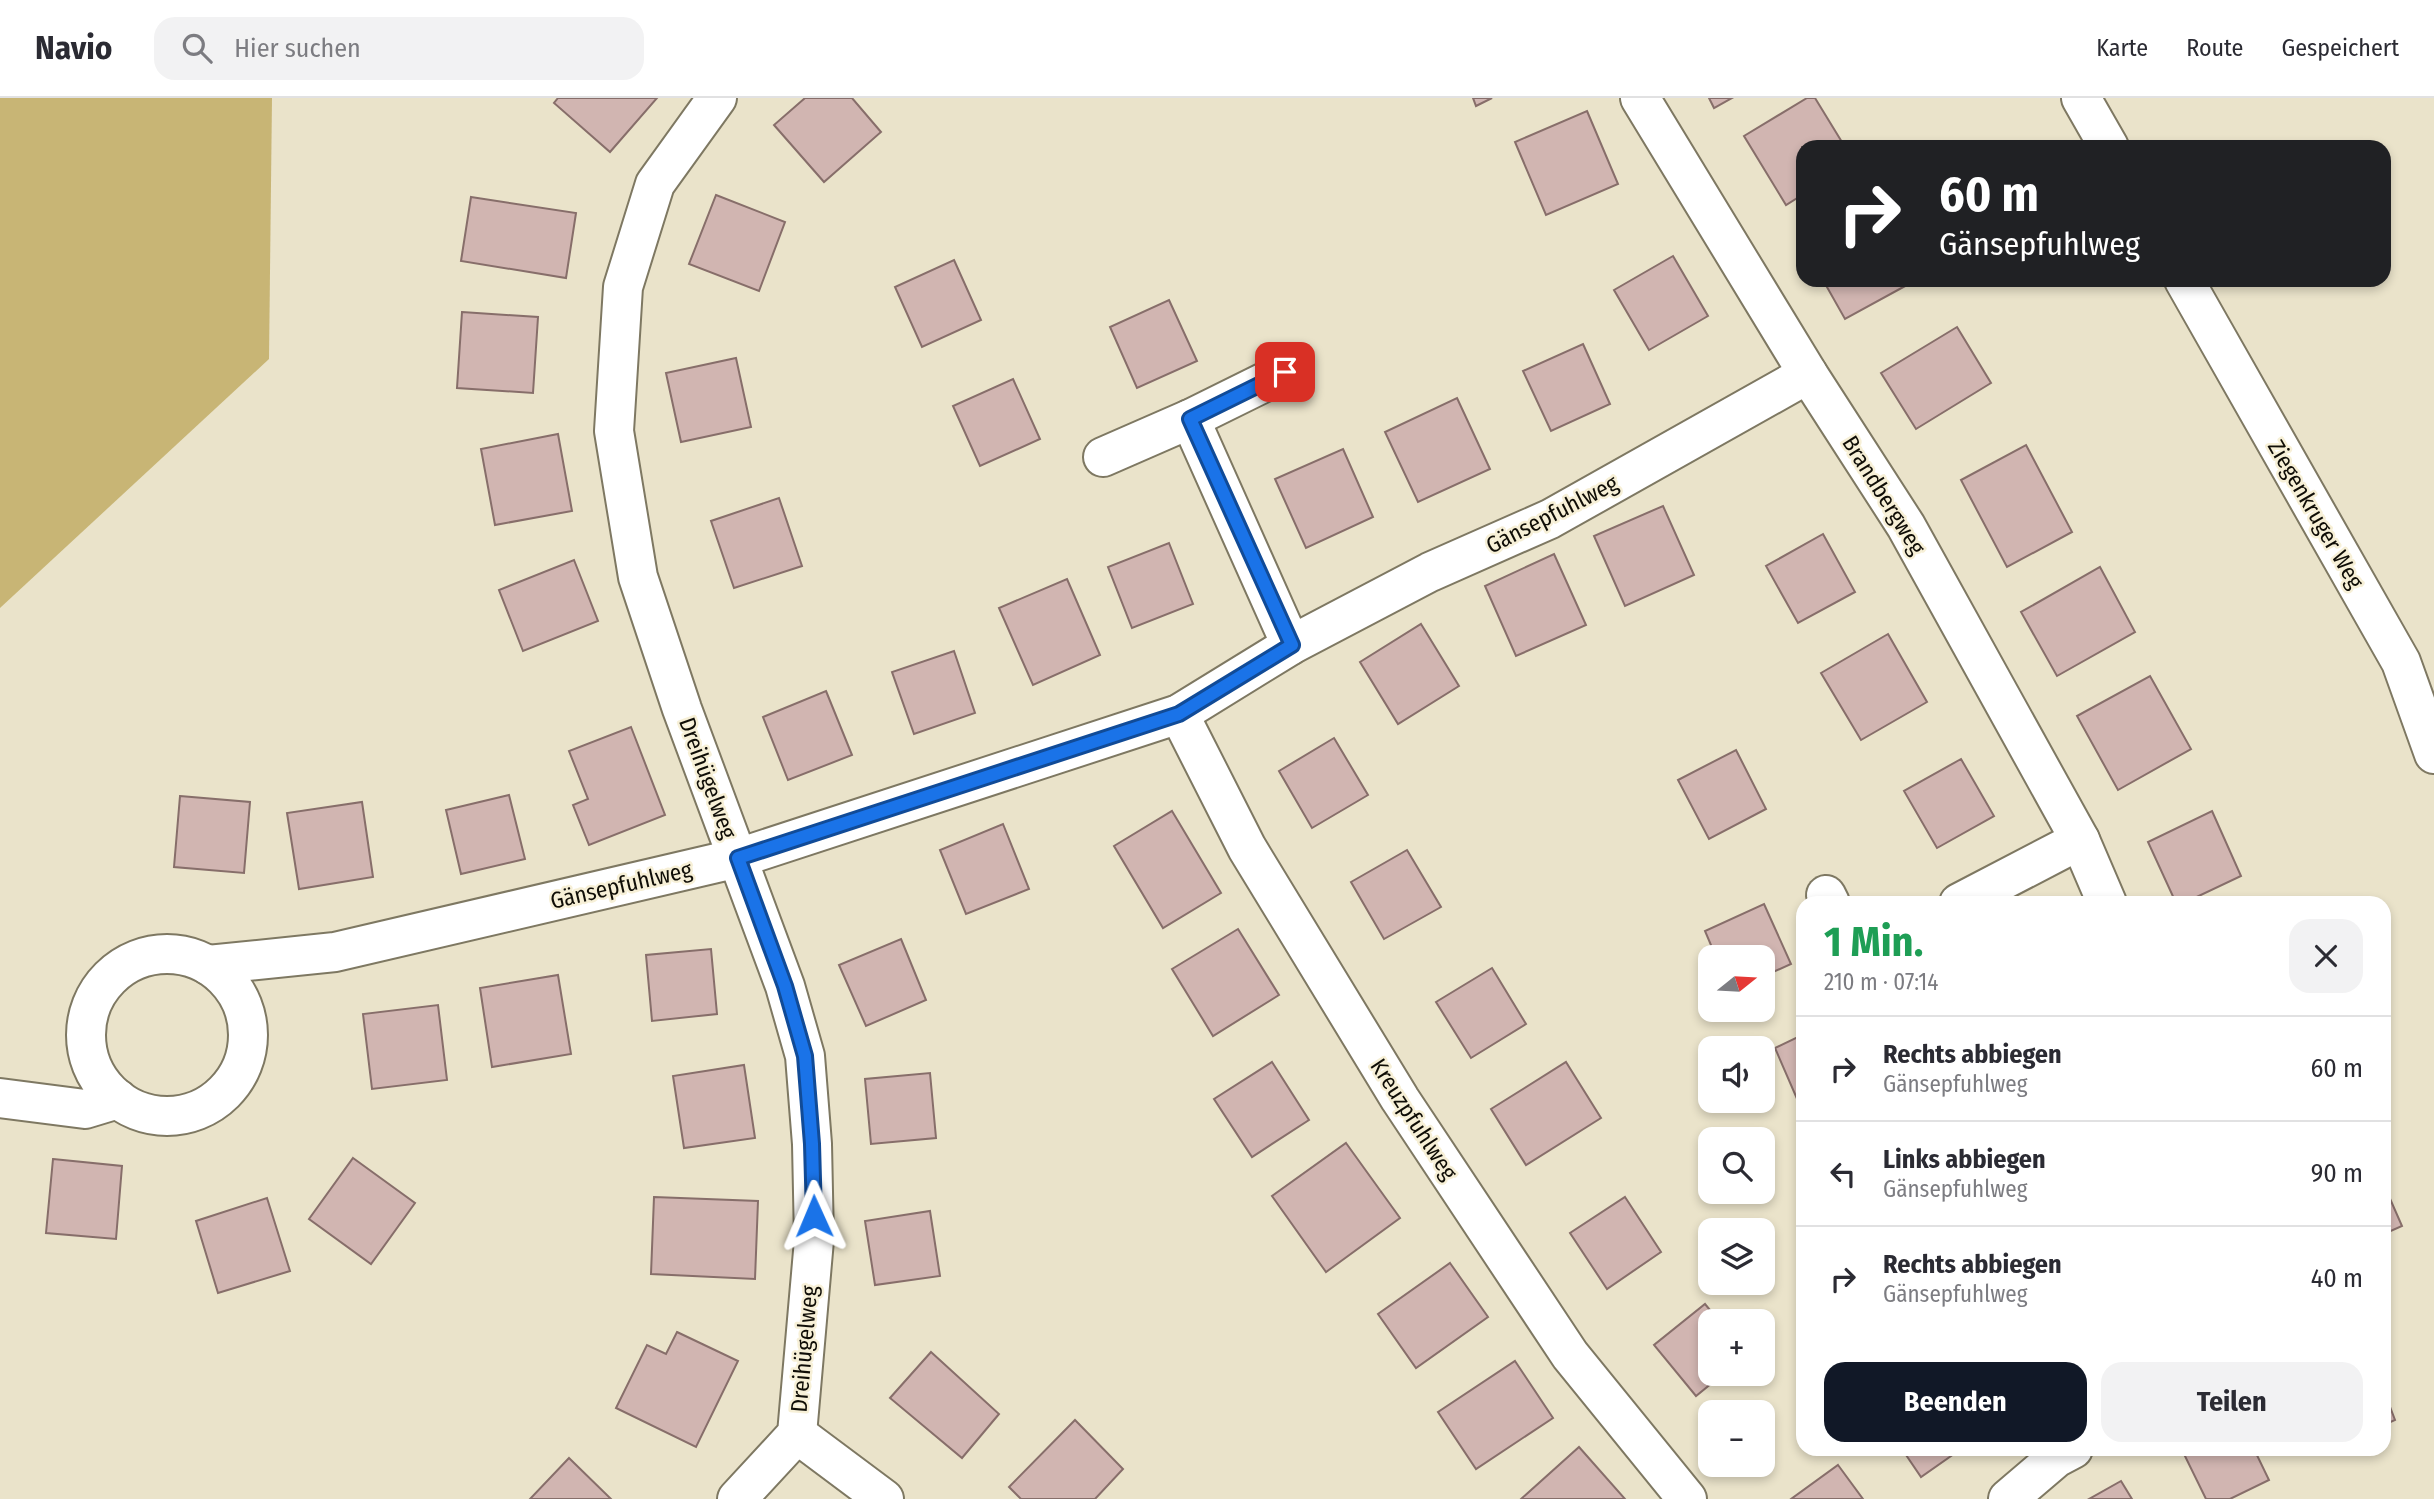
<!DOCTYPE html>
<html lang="de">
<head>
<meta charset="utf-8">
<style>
	body { margin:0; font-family:"Fira Sans Condensed",sans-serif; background:#f2f2f3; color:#2b2b33; height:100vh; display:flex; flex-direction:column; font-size:26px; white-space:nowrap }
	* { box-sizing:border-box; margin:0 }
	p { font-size:23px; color:#7c7c81 }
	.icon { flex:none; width:38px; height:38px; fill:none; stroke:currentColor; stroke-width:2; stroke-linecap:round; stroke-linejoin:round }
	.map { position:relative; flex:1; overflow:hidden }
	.side { position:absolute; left:1796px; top:798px; width:595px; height:560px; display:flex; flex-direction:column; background:#fff; border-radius:21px; box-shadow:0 4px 10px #0003 }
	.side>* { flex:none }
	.top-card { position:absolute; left:1796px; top:42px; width:595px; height:147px; border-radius:21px; box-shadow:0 4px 10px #0003; background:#202124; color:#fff; overflow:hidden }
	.needle { width:46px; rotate:72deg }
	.controls { position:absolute; left:1698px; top:847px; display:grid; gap:14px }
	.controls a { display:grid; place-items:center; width:77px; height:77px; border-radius:14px; background:#fff; box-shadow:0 4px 10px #0003; font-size:35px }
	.pin { position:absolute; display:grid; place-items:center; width:60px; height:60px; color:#fff; margin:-30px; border-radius:14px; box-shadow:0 4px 10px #0006 }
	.me { position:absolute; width:77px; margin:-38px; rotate:359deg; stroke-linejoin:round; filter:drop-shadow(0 0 5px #0008) }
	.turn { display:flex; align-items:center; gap:24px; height:147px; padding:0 28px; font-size:32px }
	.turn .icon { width:91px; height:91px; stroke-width:2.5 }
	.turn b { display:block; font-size:49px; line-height:60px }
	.round { display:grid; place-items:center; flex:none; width:74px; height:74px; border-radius:21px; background:#f2f2f3 }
	.headline { display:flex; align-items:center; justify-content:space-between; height:119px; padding:0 28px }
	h1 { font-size:42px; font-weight:700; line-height:52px; color:#1e9e55 }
	.cta { display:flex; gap:14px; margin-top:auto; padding:14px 28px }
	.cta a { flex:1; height:80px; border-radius:21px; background:#111827; color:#fff; font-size:28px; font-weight:700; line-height:80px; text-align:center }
	.cta a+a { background:#f2f2f3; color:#2b2b33 }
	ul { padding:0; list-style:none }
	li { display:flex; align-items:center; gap:21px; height:105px; padding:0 28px; border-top:2px solid #e1e1e2 }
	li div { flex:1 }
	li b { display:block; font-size:26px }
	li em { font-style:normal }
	header { display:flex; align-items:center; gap:42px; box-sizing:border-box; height:98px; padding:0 35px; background:#fff; border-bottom:2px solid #e1e1e2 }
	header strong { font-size:33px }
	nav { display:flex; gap:38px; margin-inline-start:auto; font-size:24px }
	.search { width:490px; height:63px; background:#f2f2f3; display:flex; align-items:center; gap:18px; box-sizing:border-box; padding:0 24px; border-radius:21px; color:#7c7c81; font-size:26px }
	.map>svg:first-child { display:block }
</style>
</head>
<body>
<header>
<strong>Navio</strong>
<div class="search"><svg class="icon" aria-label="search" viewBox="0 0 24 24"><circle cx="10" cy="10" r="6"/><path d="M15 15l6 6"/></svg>Hier suchen</div>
<nav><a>Karte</a><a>Route</a><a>Gespeichert</a></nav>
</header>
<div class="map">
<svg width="2434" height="1401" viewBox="0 0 2434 1401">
	<rect width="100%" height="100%" fill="#eae3ca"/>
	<!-- green -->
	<path fill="#c8b575" d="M0 0H272L269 261 0 510Z"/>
	<!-- building -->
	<g fill="#d1b5b1" stroke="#876e6a" stroke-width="2">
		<path d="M558 0H657L610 54 554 5Z"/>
		<path d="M805 0H852L881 34 824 84 774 27Z"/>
		<path d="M1473 0H1492L1476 8Z"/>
		<path d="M1709 0H1732L1714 10Z"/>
		<path d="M1807 0H1815L1845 49H1802V97L1786 107 1744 38Z"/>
		<path d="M1587 13 1618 86 1546 117 1515 44Z"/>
		<path d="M716 97 785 124 759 193 689 166Z"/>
		<path d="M471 99 576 115 566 180 461 163Z"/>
		<path d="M1673 158 1708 218 1649 252 1614 192Z"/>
		<path d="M954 162 981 222 922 249 895 189Z"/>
		<path d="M1823 182H1904L1907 187 1845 221Z"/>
		<path d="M1169 202 1197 263 1137 290 1110 229Z"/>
		<path d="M462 214 538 219 533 295 457 290Z"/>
		<path d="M1957 229 1991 285 1916 331 1881 275Z"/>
		<path d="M1583 246 1610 306 1551 333 1523 273Z"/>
		<path d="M736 260 751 329 681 344 666 275Z"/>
		<path d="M1013 281 1040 341 980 368 953 308Z"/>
		<path d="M1457 300 1490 371 1418 404 1385 334Z"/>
		<path d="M558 336 572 413 495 427 481 351Z"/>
		<path d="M2026 347 2072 434 2007 469 1961 382Z"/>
		<path d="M1343 351 1373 419 1306 450 1275 381Z"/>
		<path d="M779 400 802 468 734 490 711 423Z"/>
		<path d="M1663 408 1694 477 1625 508 1594 438Z"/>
		<path d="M1823 436 1855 494 1798 525 1766 468Z"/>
		<path d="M1169 445 1193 506 1132 530 1108 469Z"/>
		<path d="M1554 456 1586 527 1516 558 1485 488Z"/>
		<path d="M574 462 598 523 523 553 499 492Z"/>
		<path d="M2100 469 2135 534 2057 578 2021 514Z"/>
		<path d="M1067 481 1100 557 1033 587 999 510Z"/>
		<path d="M1421 526 1459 588 1398 626 1360 564Z"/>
		<path d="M1888 536 1927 604 1861 642 1821 575Z"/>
		<path d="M954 553 975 615 914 636 892 574Z"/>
		<path d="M2150 578 2191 651 2118 692 2077 618Z"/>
		<path d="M826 593 852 657 788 682 763 619Z"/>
		<path d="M631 629 665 717 589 747 573 707 588 701 569 653Z"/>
		<path d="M1334 640 1368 697 1312 730 1279 673Z"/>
		<path d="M1736 652 1766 711 1709 741 1678 682Z"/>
		<path d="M1961 661 1994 718 1937 750 1904 693Z"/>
		<path d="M509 697 525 761 461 776 446 712Z"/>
		<path d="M180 698 250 704 244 775 174 769Z"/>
		<path d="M362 704 373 779 299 791 287 715Z"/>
		<path d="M1172 713 1221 795 1163 830 1114 748Z"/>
		<path d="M2212 713 2241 778 2184 805H2176L2148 744Z"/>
		<path d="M1003 726 1029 791 966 816 940 752Z"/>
		<path d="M1407 752 1441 809 1384 841 1351 784Z"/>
		<path d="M1764 806 1791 866 1762 879V859H1716L1705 833Z"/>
		<path d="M1238 831 1279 897 1213 938 1172 871Z"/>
		<path d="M901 841 926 902 866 928 839 867Z"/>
		<path d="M711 851 717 916 652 923 646 857Z"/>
		<path d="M1492 870 1526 926 1471 960 1436 904Z"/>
		<path d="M558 877 571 956 492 969 480 890Z"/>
		<path d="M438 907 447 982 372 991 363 916Z"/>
		<path d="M1802 937V1010H1801L1775 950Z"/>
		<path d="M1272 964 1309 1022 1252 1059 1214 1001Z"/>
		<path d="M1566 964 1601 1020 1526 1067 1491 1011Z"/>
		<path d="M744 967 755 1040 684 1050 673 978Z"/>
		<path d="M930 975 936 1040 871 1046 865 981Z"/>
		<path d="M1346 1045 1400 1120 1326 1174 1272 1098Z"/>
		<path d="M353 1060 415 1105 371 1166 309 1121Z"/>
		<path d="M53 1061 122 1068 116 1141 46 1135Z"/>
		<path d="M2384 1087 2402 1128 2384 1136Z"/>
		<path d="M654 1099 758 1103 755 1181 651 1176Z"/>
		<path d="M1625 1099 1661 1154 1607 1191 1570 1135Z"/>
		<path d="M267 1100 290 1173 218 1195 196 1123Z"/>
		<path d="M930 1113 940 1178 875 1187 865 1123Z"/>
		<path d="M1450 1165 1488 1219 1416 1270 1378 1216Z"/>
		<path d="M1705 1206 1719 1223H1710V1276H1723L1696 1298 1654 1247Z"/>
		<path d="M677 1234 738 1263 696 1349 616 1310 647 1247 666 1256Z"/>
		<path d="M931 1254 999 1316 962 1360 890 1300Z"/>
		<path d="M1515 1263 1553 1320 1476 1371 1438 1314Z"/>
		<path d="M2384 1293 2395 1322 2384 1327Z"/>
		<path d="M1075 1322 1123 1371 1095 1401H1021L1009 1389Z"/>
		<path d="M1579 1349 1625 1401H1521Z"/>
		<path d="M1902 1351H1961L1921 1379Z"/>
		<path d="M2254 1351 2269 1382 2230 1401H2206L2182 1352Z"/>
		<path d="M569 1360 611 1401H530Z"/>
		<path d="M1838 1367 1863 1401H1791Z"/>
		<path d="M2121 1383 2132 1401H2089Z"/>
	</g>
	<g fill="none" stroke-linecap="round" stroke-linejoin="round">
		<defs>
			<g id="minor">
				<path d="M717 0 655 86 623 189 614 333 638 479 682 611 785 888 805 958 812 1046 814 1142 797 1336 737 1401"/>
				<path d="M1640 0 1808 276 1906 428 2080 742 2107 805"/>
				<path d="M2081 0 2109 49"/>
				<path d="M2184 182 2401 564 2434 656"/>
				<path d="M1190 321 1291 547"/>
				<path d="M1103 359 1190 321 1285 274"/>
				<path d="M1179 616 1247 750 1400 1001 1570 1257 1687 1401"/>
				<path d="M1826 797 1830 805"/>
				<path d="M1959 805 2080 742"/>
				<circle cx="167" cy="937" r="81"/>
				<path d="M208 867 335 854 738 760 1179 616 1291 547 1430 474 1550 421 1808 276"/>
				<path d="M0 1000 85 1011 118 1001"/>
				<path d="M797 1336 884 1401"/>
				<path d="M2008 1401 2056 1360 2073 1351"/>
			</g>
		</defs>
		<!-- minor casing -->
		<use href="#minor" stroke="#7e7862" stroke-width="42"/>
		<!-- minor -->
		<use href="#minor" stroke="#fff" stroke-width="38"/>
	</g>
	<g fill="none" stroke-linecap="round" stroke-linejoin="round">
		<defs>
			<path id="route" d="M814 1118 812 1046 805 958 785 888 738 760 1179 616 1292 547 1190 321 1285 274"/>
		</defs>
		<!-- route casing -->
		<use href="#route" stroke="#114b97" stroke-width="18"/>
		<!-- route -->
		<use href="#route" stroke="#1a73e8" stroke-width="12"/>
	</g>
	<g text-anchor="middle" stroke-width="5" stroke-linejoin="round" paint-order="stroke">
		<!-- street labels -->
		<g font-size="23" fill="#0f0d06" stroke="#f7f0d7">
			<text transform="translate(1884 397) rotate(58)" y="8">Brandbergweg</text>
			<text transform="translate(1552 416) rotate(-27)" y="8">Gänsepfuhlweg</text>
			<text transform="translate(2316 416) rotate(60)" y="8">Ziegenkruger Weg</text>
			<text transform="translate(708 680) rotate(70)" y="8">Dreihügelweg</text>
			<text transform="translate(621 787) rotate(-13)" y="8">Gänsepfuhlweg</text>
			<text transform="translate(1414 1021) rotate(57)" y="8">Kreuzpfuhlweg</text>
			<text transform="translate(804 1251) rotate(-85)" y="8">Dreihügelweg</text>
		</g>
	</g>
</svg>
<div class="controls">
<a><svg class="needle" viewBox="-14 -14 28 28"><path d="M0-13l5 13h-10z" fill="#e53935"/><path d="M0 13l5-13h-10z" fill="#7c7c81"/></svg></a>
<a><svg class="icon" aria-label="sound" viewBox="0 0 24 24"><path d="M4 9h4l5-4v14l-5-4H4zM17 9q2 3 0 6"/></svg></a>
<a><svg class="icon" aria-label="search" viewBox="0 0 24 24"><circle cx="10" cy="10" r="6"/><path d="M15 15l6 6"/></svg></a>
<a><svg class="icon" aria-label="layers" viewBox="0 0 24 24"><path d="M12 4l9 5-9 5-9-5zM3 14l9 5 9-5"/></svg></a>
<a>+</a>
<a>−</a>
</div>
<div class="pin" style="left:1285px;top:274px;background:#d93025"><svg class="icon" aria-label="arrive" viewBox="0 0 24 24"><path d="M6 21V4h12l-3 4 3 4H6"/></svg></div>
<svg class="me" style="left:814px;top:1118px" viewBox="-20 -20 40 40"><path d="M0-17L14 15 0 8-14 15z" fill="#1a73e8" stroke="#fff" stroke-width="4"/></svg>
<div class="top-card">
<div class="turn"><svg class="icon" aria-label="right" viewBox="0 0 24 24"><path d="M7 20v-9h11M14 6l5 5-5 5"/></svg><div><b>60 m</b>Gänsepfuhlweg</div></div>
</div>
<section class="side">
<div class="headline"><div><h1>1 Min.</h1><p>210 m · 07:14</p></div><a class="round"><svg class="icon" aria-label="close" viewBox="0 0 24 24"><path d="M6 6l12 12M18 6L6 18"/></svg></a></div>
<ul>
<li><svg class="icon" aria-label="right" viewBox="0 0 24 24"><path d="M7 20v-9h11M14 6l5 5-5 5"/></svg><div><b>Rechts abbiegen</b><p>Gänsepfuhlweg</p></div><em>60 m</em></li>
<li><svg class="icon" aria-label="left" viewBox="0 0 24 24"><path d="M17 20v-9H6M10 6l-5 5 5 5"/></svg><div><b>Links abbiegen</b><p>Gänsepfuhlweg</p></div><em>90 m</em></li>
<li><svg class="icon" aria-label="right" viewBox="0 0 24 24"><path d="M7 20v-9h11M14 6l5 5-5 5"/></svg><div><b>Rechts abbiegen</b><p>Gänsepfuhlweg</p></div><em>40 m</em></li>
</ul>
<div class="cta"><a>Beenden</a><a>Teilen</a></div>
</section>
</div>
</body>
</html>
